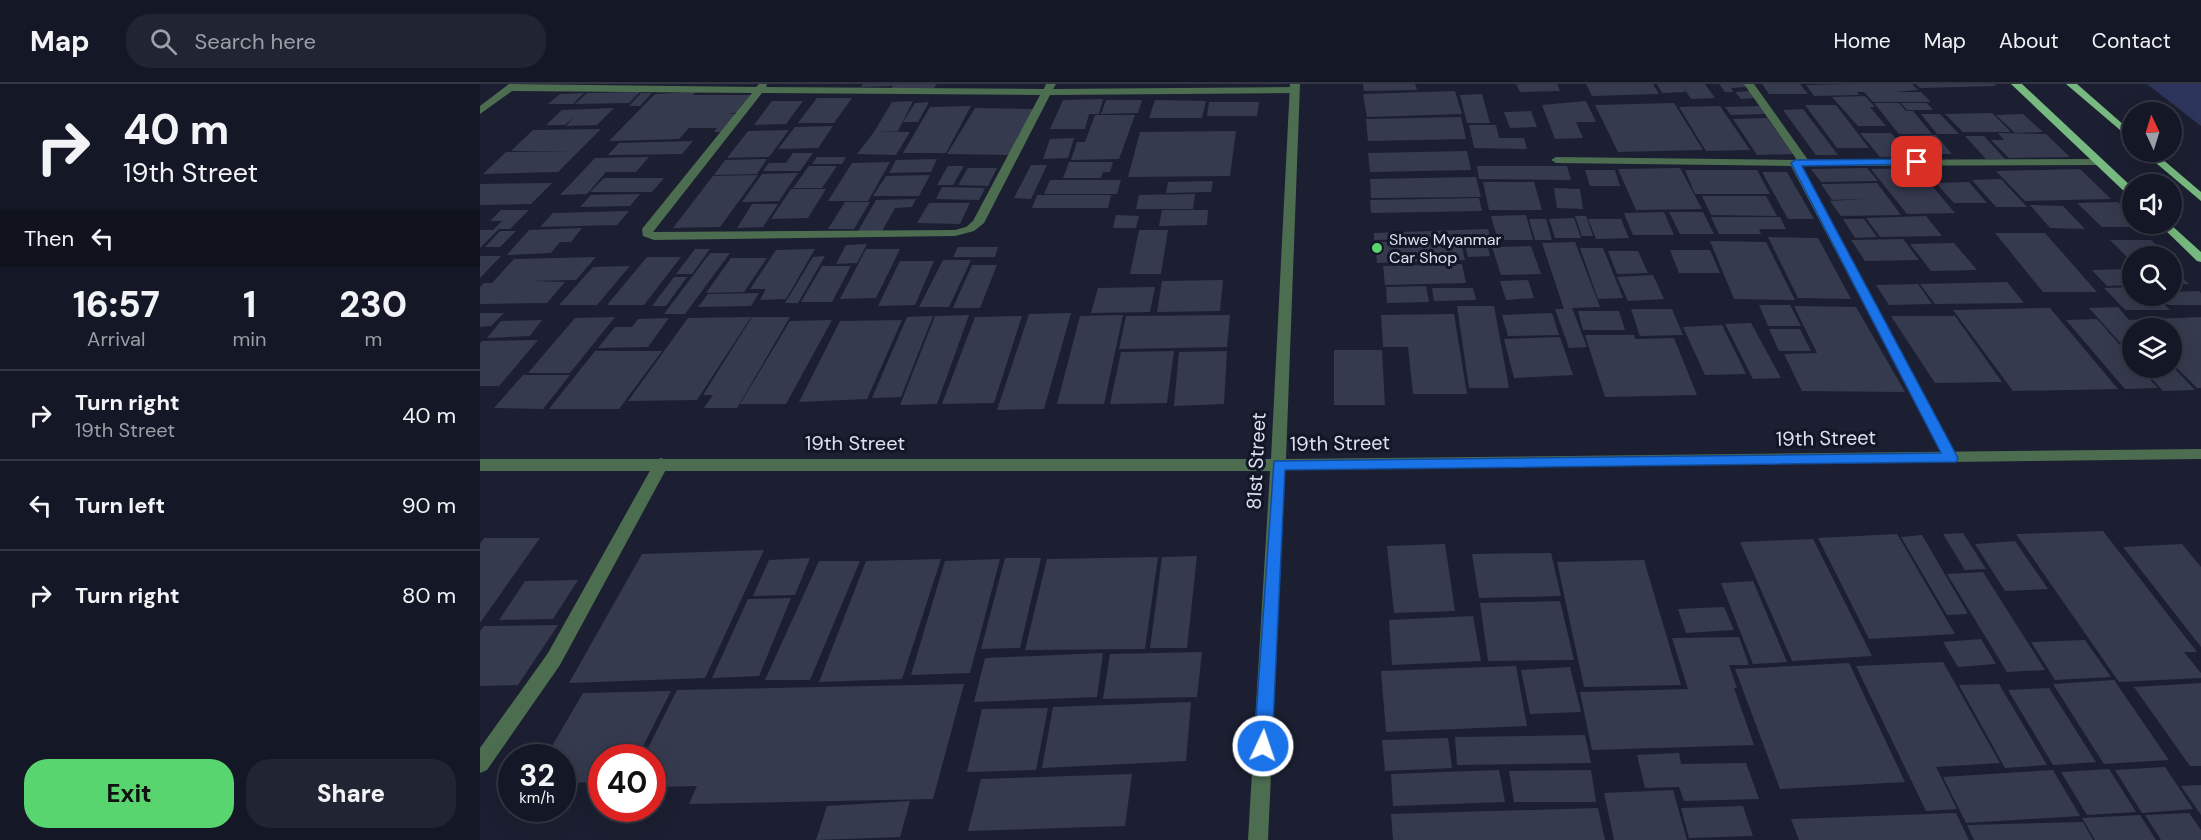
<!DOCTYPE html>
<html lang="en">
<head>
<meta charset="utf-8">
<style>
	body { margin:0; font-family:"DM Sans",sans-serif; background:#212432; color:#f1f3f6; height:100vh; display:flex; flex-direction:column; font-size:22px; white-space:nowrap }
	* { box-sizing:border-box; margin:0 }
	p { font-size:20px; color:#9d9fa7 }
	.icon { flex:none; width:33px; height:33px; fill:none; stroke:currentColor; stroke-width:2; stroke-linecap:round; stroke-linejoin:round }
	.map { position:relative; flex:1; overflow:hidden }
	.side { display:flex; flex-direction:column; background:#141725; width:480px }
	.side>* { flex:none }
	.banner { background:#141725; color:#f1f3f6; overflow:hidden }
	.needle { width:39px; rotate:356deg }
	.tools { position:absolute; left:1642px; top:18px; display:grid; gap:12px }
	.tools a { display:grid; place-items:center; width:60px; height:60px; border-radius:50%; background:#141725; box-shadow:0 6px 24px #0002,0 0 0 2px #333642; font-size:30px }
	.speed { position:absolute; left:18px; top:660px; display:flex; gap:12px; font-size:30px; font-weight:700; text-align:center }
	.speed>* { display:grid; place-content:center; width:78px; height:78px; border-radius:50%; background:#141725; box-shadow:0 6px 24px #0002,0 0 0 2px #333642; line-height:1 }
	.speed small { font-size:15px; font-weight:400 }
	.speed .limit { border:9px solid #d22; background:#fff; color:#111 }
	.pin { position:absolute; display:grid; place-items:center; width:51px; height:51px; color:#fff; margin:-26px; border-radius:12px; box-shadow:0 3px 9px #0006 }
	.me { position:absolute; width:66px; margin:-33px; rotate:3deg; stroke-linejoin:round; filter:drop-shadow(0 0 4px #0008) }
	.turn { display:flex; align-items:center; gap:21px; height:126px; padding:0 24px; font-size:27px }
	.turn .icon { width:78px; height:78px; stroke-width:2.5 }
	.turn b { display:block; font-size:42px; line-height:51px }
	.then { display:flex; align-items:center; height:57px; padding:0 24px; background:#0003; gap:12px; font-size:22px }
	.eta { display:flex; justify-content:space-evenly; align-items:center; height:102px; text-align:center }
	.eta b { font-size:36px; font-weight:800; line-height:42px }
	.action { display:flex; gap:12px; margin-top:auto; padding:12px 24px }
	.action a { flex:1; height:69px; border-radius:24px; background:#59d56f; color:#111; font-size:24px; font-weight:800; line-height:69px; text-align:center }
	.action a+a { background:#212432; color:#f1f3f6 }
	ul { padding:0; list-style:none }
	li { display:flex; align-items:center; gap:18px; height:90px; padding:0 24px; border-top:2px solid #333642 }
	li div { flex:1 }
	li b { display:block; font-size:22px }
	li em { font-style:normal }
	header { display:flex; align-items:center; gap:36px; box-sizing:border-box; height:84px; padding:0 30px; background:#141725; border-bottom:2px solid #333642 }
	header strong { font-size:28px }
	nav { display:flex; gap:33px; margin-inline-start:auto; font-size:21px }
	.search { width:420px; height:54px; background:#212432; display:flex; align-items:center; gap:15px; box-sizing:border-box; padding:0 21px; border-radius:24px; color:#9d9fa7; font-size:22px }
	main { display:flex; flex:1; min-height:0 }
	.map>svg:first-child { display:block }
</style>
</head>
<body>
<header>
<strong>Map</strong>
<div class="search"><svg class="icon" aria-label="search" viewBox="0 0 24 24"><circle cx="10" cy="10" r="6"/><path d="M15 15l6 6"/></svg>Search here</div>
<nav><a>Home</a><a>Map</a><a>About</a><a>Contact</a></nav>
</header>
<main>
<section class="side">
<div class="banner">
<div class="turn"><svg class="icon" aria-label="right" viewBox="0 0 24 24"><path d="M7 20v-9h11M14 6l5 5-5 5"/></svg><div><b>40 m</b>19th Street</div></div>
<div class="then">Then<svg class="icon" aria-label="left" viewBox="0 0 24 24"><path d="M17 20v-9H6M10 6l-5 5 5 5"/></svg></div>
</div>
<div class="eta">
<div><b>16:57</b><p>Arrival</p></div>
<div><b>1</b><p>min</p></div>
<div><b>230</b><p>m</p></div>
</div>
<ul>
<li><svg class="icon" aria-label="right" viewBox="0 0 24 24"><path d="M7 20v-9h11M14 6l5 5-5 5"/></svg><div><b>Turn right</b><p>19th Street</p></div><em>40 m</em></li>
<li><svg class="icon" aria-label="left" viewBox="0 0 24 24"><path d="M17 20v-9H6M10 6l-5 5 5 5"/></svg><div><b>Turn left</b></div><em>90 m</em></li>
<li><svg class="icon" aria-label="right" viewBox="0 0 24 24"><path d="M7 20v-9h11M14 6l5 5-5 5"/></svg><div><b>Turn right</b></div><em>80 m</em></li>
</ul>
<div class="action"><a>Exit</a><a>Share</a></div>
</section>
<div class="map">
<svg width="1721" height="756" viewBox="0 0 1721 756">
	<rect width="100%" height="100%" fill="#1b1f31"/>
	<!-- water -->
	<path fill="#2e355c" d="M1667 0H1721V42Z"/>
	<!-- building -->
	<g fill="#363a4e">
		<path d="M383 0H457L454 4 411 5 413 2 381 3Z"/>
		<path d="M883 0H935L937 6 884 7Z"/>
		<path d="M1036 0H1077L1080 7 1040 8Z"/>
		<path d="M1106 0H1173L1179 10 1112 12Z"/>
		<path d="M1177 0H1225L1235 14 1211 15 1202 1 1206 8 1182 9Z"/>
		<path d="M1239 0H1266L1268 3 1251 4 1253 8H1245Z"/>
		<path d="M1282 0H1320L1328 10H1289Z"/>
		<path d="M1371 0H1432L1438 6 1413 8H1441L1451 18H1393L1384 8H1377L1379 11 1334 12 1326 1Z"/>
		<path d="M1436 0H1514L1517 2 1440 4Z"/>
		<path d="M975 7 982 30 887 33 883 10Z"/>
		<path d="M1270 7 1276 14 1261 15 1255 8Z"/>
		<path d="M160 8 149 19 95 20 107 9Z"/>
		<path d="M216 8 213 11H273L259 28 248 30H258L243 48H234L237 44H209L199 55 129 57 175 10Z"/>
		<path d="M104 9 93 20H68L80 10Z"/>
		<path d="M161 9H172L160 22H149Z"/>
		<path d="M1002 10 1010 39H987L980 11Z"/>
		<path d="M1385 12 1395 23H1390L1406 42H1378L1352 13Z"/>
		<path d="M337 14H372L354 39H318Z"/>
		<path d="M623 15 619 30H609L605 45H570L583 16Z"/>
		<path d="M626 16H662L658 29 621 30Z"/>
		<path d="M675 16 726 17 722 34H669Z"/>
		<path d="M292 17H323L306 40 274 41Z"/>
		<path d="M433 17 418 47H397L430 48 416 71 377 70 394 48 412 18Z"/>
		<path d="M1106 17 1116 38H1096L1103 54 1075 55 1062 21Z"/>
		<path d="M449 18 438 38H423L435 19Z"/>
		<path d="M729 18H779L777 32H727Z"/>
		<path d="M1194 19 1223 66 1138 68 1115 21Z"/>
		<path d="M1394 19H1419L1426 27H1433L1452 50H1419Z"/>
		<path d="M1421 19H1447L1453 26H1427Z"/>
		<path d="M1325 21H1356L1389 64H1357Z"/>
		<path d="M491 22 466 69H423L450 23Z"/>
		<path d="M1240 22 1270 66 1226 67 1199 23Z"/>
		<path d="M1279 22 1285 30 1251 31 1245 23Z"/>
		<path d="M134 24 117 41 86 42 94 33 85 41H66L82 26Z"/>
		<path d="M495 24 554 25 529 71 467 70Z"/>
		<path d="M1323 25 1358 71H1336L1303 26Z"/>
		<path d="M1051 27 1057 43 1030 44 1024 28Z"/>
		<path d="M1512 29 1531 48H1483L1465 30Z"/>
		<path d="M1441 30H1460L1479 50H1457Z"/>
		<path d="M1543 30 1563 48 1535 49 1516 31Z"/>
		<path d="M615 31H655L639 75 591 76 597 58H605Z"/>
		<path d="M981 33 986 55 888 57 886 35Z"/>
		<path d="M1287 34 1313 70 1277 71 1253 35Z"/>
		<path d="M989 41H1016L1019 54H1044L1047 65 994 64Z"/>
		<path d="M353 42 338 64 298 65 315 43Z"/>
		<path d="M121 45 78 88 3 90 26 68 96 67H31L53 46Z"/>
		<path d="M309 46 289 73 247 74 268 47Z"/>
		<path d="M756 47 750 92 648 93 660 48Z"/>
		<path d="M1380 49H1411L1432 73H1400Z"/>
		<path d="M1518 49 1566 50 1590 73 1529 74 1511 56H1524Z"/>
		<path d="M1456 51 1472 70H1435L1419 52Z"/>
		<path d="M1485 52H1504L1525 75H1506Z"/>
		<path d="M594 54 588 74 563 75 570 55Z"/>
		<path d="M213 57 202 70 128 71 139 59Z"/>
		<path d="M987 67 991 86 890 88 888 69Z"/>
		<path d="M313 69H333L320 87H283L289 79H306Z"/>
		<path d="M169 73 156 88H126L107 110 80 111 115 74Z"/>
		<path d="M337 73H366L362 80H332Z"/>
		<path d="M287 75 277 90 234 91 245 76Z"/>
		<path d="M457 75 451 88 409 89 416 76Z"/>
		<path d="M410 78 388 117H348L372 79Z"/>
		<path d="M589 78H633L630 88H623L621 94H583Z"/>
		<path d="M551 81H567L551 115 534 114Z"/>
		<path d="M329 82H357L342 104H313Z"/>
		<path d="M468 82H484L473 101H457Z"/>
		<path d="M997 82H1087L1091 96 999 95Z"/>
		<path d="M488 84H517L508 102 478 101Z"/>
		<path d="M1200 84 1222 125 1156 126 1138 85Z"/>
		<path d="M1387 84 1398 97 1341 98 1331 85Z"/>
		<path d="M1437 84 1475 129 1427 130 1391 85Z"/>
		<path d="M1600 85 1631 115 1545 117 1516 87Z"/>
		<path d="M1105 86H1135L1140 102H1110Z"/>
		<path d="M1205 86H1277L1290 110H1215Z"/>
		<path d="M1282 88H1307L1334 135H1308Z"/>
		<path d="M318 89 299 117 262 118 282 90Z"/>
		<path d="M278 91 240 143 193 144 233 92Z"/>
		<path d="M450 91 439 112H393L406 92Z"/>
		<path d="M996 93 1001 113 891 114 890 95Z"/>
		<path d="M124 94H184L172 108H110Z"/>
		<path d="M1521 95 1547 123H1516L1492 96Z"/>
		<path d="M570 96H641L637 110H564Z"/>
		<path d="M733 97 731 108 686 109 688 98Z"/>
		<path d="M1003 98H1054L1062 126H1009Z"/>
		<path d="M1489 98 1507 119H1474L1456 99Z"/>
		<path d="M72 99 51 120 0 121V100Z"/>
		<path d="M1397 99 1421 131 1361 132 1350 117 1382 115 1352 116 1341 100Z"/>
		<path d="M462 103 505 104 499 116 456 115Z"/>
		<path d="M1074 104 1100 105 1103 125 1077 124Z"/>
		<path d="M311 105H346L328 134 291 135Z"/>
		<path d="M160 110 150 122 100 123 111 111Z"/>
		<path d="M715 110 713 125H656L659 111Z"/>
		<path d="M557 111H631L628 124H552Z"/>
		<path d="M1222 112H1286L1297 132 1231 131Z"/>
		<path d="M999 114 1002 127 891 129 890 116Z"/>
		<path d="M436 115 432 123 415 124 402 147H378L396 116Z"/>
		<path d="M365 118H390L374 145H348Z"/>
		<path d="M1638 118 1653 133V140H1660L1664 143H1622L1597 119Z"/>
		<path d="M449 119H490L480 140 437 139Z"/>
		<path d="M272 120H298L283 143 257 144Z"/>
		<path d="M1550 121 1583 122 1605 145 1570 144Z"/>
		<path d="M21 126H49L30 145H19L0 164V146H13L22 137H10Z"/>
		<path d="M682 126H728L727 141 679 142Z"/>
		<path d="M149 127 137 141 60 143 73 129Z"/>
		<path d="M1184 128 1194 151H1153L1144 129Z"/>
		<path d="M1189 128H1223L1234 150H1200Z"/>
		<path d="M636 131 659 132 656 144H633Z"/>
		<path d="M1046 131 1053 156H1018L1011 132Z"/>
		<path d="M1095 132H1106L1113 152H1102Z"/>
		<path d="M1446 132 1462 152 1400 153 1386 134Z"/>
		<path d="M1231 133H1300L1306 145H1279L1281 150H1239Z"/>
		<path d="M1094 134 1101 154H1075L1069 135Z"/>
		<path d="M1049 135H1066L1072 156H1055Z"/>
		<path d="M1108 135H1141L1149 154 1116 155Z"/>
		<path d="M1363 135H1384L1397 153 1375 154Z"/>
		<path d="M102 144 91 158H80L71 169 27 171 49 146Z"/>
		<path d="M1008 145 1010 153 894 156V149Z"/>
		<path d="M659 146H688L681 190H650Z"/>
		<path d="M20 147H36L20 163H5Z"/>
		<path d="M1515 149H1565L1617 208H1563Z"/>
		<path d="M1288 153 1338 154 1371 215 1318 214Z"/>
		<path d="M1423 155 1439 176 1385 177 1371 156Z"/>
		<path d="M980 156 985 176 897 179 895 158Z"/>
		<path d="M1630 156H1671L1689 172H1653V179Z"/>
		<path d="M1230 157 1286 158 1315 216 1254 215Z"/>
		<path d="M1095 158 1120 223 1092 224 1107 263 1089 264 1075 225H1084L1062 159Z"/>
		<path d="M1007 159 1010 172 988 173 985 160Z"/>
		<path d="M1474 159 1497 186 1451 187 1430 160Z"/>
		<path d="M387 160 377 179 356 180 366 161Z"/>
		<path d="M1051 162 1061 190 1021 191 1012 163Z"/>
		<path d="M478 163H518L515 173H473Z"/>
		<path d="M1100 164H1123L1143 214 1118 215Z"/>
		<path d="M215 165H230L212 190H196Z"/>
		<path d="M335 165 306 215 280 216 286 205H270L296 166Z"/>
		<path d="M386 165H420L396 214 360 215Z"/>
		<path d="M1190 166H1230L1240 189H1199Z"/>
		<path d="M1128 167H1158L1168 189 1137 190Z"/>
		<path d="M230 169H250L205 230H184Z"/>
		<path d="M0 172H21L0 194Z"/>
		<path d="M345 172 318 219H305L333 173Z"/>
		<path d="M116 173 96 196 51 197 85 198 67 219 0 220V203L4 199H12L34 175Z"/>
		<path d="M167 173H201L164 221H127Z"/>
		<path d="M251 174H287L264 208 226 209Z"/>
		<path d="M463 176H491L469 223H439Z"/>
		<path d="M420 177H454L435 221 398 222Z"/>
		<path d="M982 180 986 199 905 201 903 182Z"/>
		<path d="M492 181H517L500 224H473Z"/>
		<path d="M150 182 117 221H79L113 183Z"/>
		<path d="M342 182H371L352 218H321Z"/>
		<path d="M1692 184 1709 200H1692Z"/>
		<path d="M1653 185V201L1627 202 1612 186Z"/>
		<path d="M1173 191 1184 215 1148 217 1137 193Z"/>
		<path d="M194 193H207L186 222H172Z"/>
		<path d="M743 196 740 227 677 228 682 197Z"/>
		<path d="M1048 196 1054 214 1026 216 1020 197Z"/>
		<path d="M1527 198 1544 219 1455 220 1440 200Z"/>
		<path d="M1438 200 1452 220 1409 221 1396 201Z"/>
		<path d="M946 202 949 218 907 219 906 203Z"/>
		<path d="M675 203 670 228 611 229 618 204Z"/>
		<path d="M1653 203V212H1675L1690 226H1645L1624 204Z"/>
		<path d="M952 204H993L996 216 954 217Z"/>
		<path d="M1719 207 1721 209V221H1689L1679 212H1692V208Z"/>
		<path d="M279 209 271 222 218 223 228 210Z"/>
		<path d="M1279 221H1310L1321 242H1288Z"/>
		<path d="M977 222H1014L1029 304H989Z"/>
		<path d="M1314 222 1376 223 1425 308 1322 307 1304 270 1337 269Z"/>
		<path d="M1638 223 1649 236 1721 233V304H1717L1692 279V244H1653V273L1609 224Z"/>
		<path d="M1570 224 1638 305 1533 307 1473 226Z"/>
		<path d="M1151 225H1192L1203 251 1160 252Z"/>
		<path d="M1098 227H1139L1145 246H1103Z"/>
		<path d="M0 229H24L11 242 0 243Z"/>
		<path d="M591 229 564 325 517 326 549 230Z"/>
		<path d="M1072 229 1079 251 1028 252 1022 231Z"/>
		<path d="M974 230 987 310H933L928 263H903L901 231Z"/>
		<path d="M489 231 457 320 420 321 455 232Z"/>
		<path d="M643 231 624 320H577L600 232Z"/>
		<path d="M750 231 747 263 639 265 646 232Z"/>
		<path d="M453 232 421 313 392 314 427 233Z"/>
		<path d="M542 232 514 319 462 320 495 233Z"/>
		<path d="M1411 232H1475L1522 298 1455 299Z"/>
		<path d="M135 233 90 289H48L95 234Z"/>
		<path d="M271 233 217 316 148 317 208 234Z"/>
		<path d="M272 233H310L257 324H224L233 311H223Z"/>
		<path d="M189 234 168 263 118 264 135 243H152L158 235Z"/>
		<path d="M1617 235 1653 276V284H1659L1678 304 1645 305 1586 236Z"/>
		<path d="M62 236 50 252 7 254 21 237Z"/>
		<path d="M352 236 306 320H260L310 237Z"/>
		<path d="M422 236 387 315 319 318 360 237Z"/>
		<path d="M1271 239 1301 294 1273 295 1245 240Z"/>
		<path d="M1242 241 1266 290 1225 291 1203 243Z"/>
		<path d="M1289 245H1320L1331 267H1299Z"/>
		<path d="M1105 251H1154L1155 255 1194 254 1217 311 1125 313Z"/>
		<path d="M1080 253 1093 291 1034 294 1024 255Z"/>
		<path d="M58 256 19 302H0V259L2 257Z"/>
		<path d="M854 266H902L905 321H854Z"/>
		<path d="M115 267H182L139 325H69Z"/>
		<path d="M694 267 687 319 630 320 641 268Z"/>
		<path d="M747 267 744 320 694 322 699 268Z"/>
		<path d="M1692 282 1715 306 1683 307 1662 284H1692Z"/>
		<path d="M43 291H90L63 325 14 324Z"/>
		<path d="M1623 447 1717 568H1704L1721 589V594L1639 598 1536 450Z"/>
		<path d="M1483 449 1506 485 1485 486 1463 450Z"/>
		<path d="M1417 450 1475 550 1389 555 1338 454Z"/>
		<path d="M1442 451 1488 530 1467 531 1421 453Z"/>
		<path d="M4 454H60L0 539V460Z"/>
		<path d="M1333 455 1392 572 1312 577 1260 458Z"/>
		<path d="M1535 457 1568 505 1525 507 1495 460Z"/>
		<path d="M965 460 975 527 914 529 907 462Z"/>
		<path d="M1702 460 1721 483V563L1643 463Z"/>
		<path d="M284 466 225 594 89 599 162 470Z"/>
		<path d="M1071 469 1081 512 999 514 992 470Z"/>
		<path d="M717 472 707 564H670L682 473Z"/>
		<path d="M678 473 665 565 545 566 567 475Z"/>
		<path d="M330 474 315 511 273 512 289 476Z"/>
		<path d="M525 474H561L540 564 501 565Z"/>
		<path d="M461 475 422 595 339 598 386 477Z"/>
		<path d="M520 475 490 589 431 591 465 477Z"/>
		<path d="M1164 476 1201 601 1104 603 1077 478Z"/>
		<path d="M339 477H380L330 596H285Z"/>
		<path d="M1503 488 1565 586 1527 588 1467 490Z"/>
		<path d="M98 496 73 535 19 536 45 497Z"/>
		<path d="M1273 497 1307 578 1273 580 1241 499Z"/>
		<path d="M311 514 279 592 232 594 268 515Z"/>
		<path d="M1080 517 1094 576 1008 577 1000 519Z"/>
		<path d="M1244 523 1254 546 1206 549 1198 525Z"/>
		<path d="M993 532 1001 577 912 581 909 536Z"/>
		<path d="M78 541 38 601 0 602V547L4 542Z"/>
		<path d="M1259 553 1269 581H1249L1257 604H1254L1274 661 1112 666 1100 608 1208 605 1192 554Z"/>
		<path d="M1501 555 1516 580 1478 583 1463 558Z"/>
		<path d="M1605 556 1631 593 1575 596 1551 558Z"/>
		<path d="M722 568 717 613 623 615 630 570Z"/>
		<path d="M623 569 617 613 494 618 505 574Z"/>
		<path d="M1463 578 1520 679 1456 683 1477 725 1446 727 1376 582Z"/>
		<path d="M1369 579 1425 698 1300 705 1255 585Z"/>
		<path d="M1036 582 1047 642 906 648 901 587Z"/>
		<path d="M1090 583 1101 628 1050 630 1041 586Z"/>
		<path d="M1634 596 1689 676 1624 680 1573 600Z"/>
		<path d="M1721 599V682H1710L1654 603Z"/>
		<path d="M484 600 453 715 209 720 217 702 172 703V674H163L197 606Z"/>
		<path d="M1519 600 1567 681 1525 684 1479 601Z"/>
		<path d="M1569 604 1616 678 1573 681 1528 606Z"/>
		<path d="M191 607 157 674H122V698L82 699V674H65L103 609Z"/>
		<path d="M711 618 706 677 562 684 573 623Z"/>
		<path d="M568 624 556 686 487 688 502 625Z"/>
		<path d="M1105 651 1111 679 977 681 975 653Z"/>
		<path d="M968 654 972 684 905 687 902 656Z"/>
		<path d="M1199 669 1201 680 1266 679 1279 715 1204 717 1199 703 1165 704 1157 671Z"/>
		<path d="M1685 683 1713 725 1662 729 1635 686Z"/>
		<path d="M1629 685 1656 728 1607 731 1581 688Z"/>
		<path d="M1019 686 1025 718 913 722 911 690Z"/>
		<path d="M1111 686 1116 718H1034L1029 687Z"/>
		<path d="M1573 686 1600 732 1486 739 1463 693Z"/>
		<path d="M652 690 645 742 488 747 501 695Z"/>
		<path d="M1721 701V731L1701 702Z"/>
		<path d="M1193 706 1207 756H1134L1124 709Z"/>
		<path d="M430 717 420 753 336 756 347 722Z"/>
		<path d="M1263 722 1273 752 1209 754 1201 724Z"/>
		<path d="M1118 724 1125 756H913L911 730Z"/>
		<path d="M1476 729 1489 756H1319L1311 735Z"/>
		<path d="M1709 729 1721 746V756H1681L1665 731Z"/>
		<path d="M1660 731 1676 756H1615L1602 734Z"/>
		<path d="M1603 738 1613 756H1494L1487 741Z"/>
	</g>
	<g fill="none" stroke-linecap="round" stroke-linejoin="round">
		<!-- minor -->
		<g fill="#4d6d50" fill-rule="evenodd">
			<path d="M29 0 276 3 279 0H287L286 3 564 5 566 0H576L573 5 814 3 819 6 814 9 570 11 504 139 494 147 475 152 174 156 163 152 162 145 272 9 32 7 0 30V22ZM282 9 560 11 493 137 486 143 475 146 173 148Z"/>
			<path d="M1264 0H1274L1328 76 1619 75 1624 78 1619 81 1322 82 1478 374 1476 378H1466L1464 374 1311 82 1076 79 1071 76 1076 73 1317 76Z"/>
			<path d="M181 374 186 376 189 380 80 581 7 686 0 689V664L68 569 176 376Z"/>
		</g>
		<!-- tertiary -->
		<path fill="#4d6d50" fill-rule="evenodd" d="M810 0H820L806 375 1721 365V375L805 386 788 756H768L790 387H0V375H791Z"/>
		<!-- primary -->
		<g fill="#77ba7f" fill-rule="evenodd">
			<path d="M1531 0H1542L1653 104V113L1649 112Z"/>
			<path d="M1586 0H1597L1653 49V57Z"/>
			<path d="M1663 68H1674L1721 108V117Z"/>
			<path d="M1679 140H1690L1721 168V178L1717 177Z"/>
		</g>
	</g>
	<!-- route -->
	<path fill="#1a73e8" stroke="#114b97" stroke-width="1.5" d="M1437 75 1440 76V80L1322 82 1478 374 1476 378 805 386 792 662 789 668 783 670 777 668 774 662 794 377 1461 369 1311 79 1315 76Z"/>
	<!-- markers -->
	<circle fill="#59d56f" stroke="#121627" stroke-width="2" cx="897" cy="164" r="6"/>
	<g text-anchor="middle" stroke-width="6" stroke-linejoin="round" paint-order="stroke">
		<!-- far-poi labels -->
		<g font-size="16" fill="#dde0ed" stroke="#121627" text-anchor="start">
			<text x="909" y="161">Shwe Myanmar<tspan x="909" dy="18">Car Shop</tspan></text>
		</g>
		<!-- street labels -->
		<g font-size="20" fill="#dde0ed" stroke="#121627">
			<text transform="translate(1346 354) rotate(-1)" y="7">19th Street</text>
			<text x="375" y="366">19th Street</text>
			<text transform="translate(860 359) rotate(-1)" y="7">19th Street</text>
			<text transform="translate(776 377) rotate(-87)" y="7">81st Street</text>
		</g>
	</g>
</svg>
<div class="tools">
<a><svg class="needle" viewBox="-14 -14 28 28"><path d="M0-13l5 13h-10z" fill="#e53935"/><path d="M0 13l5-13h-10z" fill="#9d9fa7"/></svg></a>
<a><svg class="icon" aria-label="sound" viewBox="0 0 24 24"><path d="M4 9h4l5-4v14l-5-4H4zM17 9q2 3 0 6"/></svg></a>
<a><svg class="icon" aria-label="search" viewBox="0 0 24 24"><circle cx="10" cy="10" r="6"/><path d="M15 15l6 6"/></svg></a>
<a><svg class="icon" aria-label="layers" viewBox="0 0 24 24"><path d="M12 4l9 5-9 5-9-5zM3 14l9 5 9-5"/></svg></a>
</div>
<div class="speed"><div>32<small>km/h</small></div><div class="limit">40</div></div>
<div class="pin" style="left:1437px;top:78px;background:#d93025"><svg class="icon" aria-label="arrive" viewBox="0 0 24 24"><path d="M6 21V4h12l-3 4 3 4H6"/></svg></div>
<svg class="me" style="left:783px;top:662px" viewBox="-20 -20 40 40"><circle r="17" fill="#1a73e8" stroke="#fff" stroke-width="3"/><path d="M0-11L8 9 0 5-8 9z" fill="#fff"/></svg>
</div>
</main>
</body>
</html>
